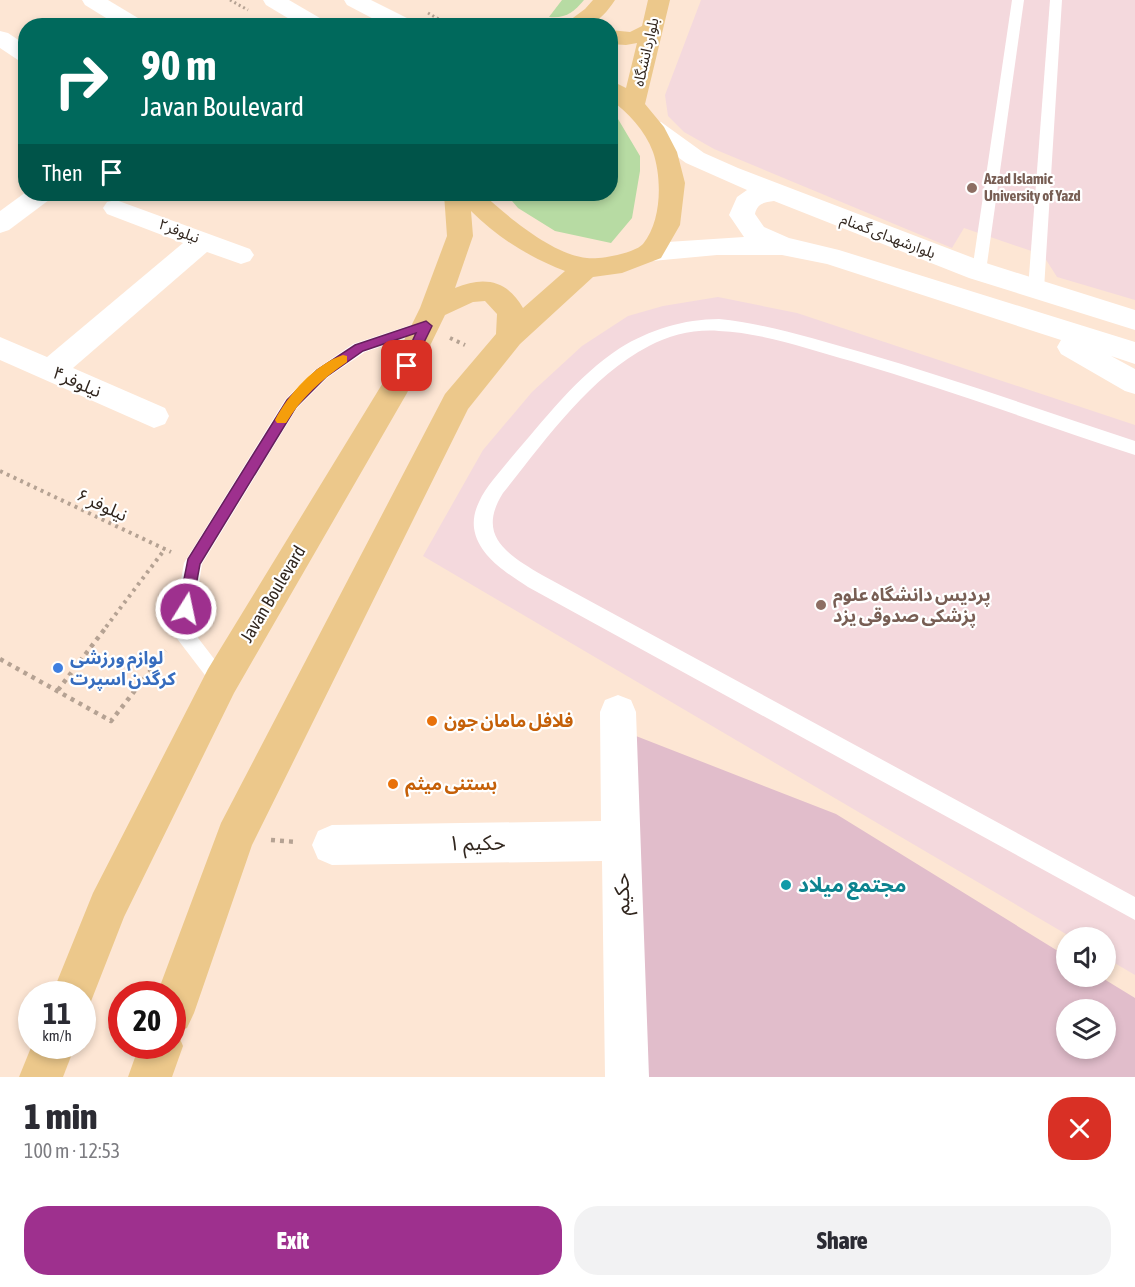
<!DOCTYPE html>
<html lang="en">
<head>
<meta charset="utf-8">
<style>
	body { margin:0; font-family:"Asap Condensed","Noto Sans Arabic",sans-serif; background:#f2f2f3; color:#2b2b33; height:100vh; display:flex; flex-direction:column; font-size:22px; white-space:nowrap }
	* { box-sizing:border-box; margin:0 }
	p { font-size:20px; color:#7c7c81 }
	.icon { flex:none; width:33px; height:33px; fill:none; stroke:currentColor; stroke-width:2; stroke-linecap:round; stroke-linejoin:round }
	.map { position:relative; height:1077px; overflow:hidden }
	.side { display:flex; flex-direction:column; background:#fff; flex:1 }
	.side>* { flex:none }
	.top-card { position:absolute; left:18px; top:18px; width:600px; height:183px; border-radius:24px; box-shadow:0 3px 9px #0003; background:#00695c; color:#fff; overflow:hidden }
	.tools { position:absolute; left:1056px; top:927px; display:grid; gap:12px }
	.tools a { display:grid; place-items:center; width:60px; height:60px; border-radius:50%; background:#fff; box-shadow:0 3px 9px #0003; font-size:30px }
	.speed { position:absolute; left:18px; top:981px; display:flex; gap:12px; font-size:30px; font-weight:700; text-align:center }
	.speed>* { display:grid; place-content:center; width:78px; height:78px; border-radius:50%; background:#fff; box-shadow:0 3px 9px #0003; line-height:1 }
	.speed small { font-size:15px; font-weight:400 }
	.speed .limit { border:9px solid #d22; background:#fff; color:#111 }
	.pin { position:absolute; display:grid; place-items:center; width:51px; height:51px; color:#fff; margin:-26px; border-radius:12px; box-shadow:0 3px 9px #0006 }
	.me { position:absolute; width:66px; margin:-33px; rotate:10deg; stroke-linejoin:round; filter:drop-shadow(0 0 4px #0008) }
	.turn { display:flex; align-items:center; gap:21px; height:126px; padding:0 24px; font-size:27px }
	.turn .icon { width:78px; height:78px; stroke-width:2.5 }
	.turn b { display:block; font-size:42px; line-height:51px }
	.then { display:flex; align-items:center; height:57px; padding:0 24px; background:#0003; gap:12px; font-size:22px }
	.round { display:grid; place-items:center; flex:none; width:63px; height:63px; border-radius:24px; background:#f2f2f3 }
	.summary { display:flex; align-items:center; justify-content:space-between; height:102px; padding:0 24px }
	h1 { font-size:36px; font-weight:800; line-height:45px }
	.action { display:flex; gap:12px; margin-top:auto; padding:12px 24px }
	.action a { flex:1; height:69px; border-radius:24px; background:#9e308e; color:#fff; font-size:24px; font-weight:800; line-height:69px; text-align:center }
	.action a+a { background:#f2f2f3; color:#2b2b33 }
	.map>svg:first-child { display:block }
</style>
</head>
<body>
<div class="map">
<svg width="1135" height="1077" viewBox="0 0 1135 1077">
	<rect width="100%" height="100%" fill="#fde6d4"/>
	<!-- education -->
	<g fill="#f4d9dd">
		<path d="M701 0H1135V300L1057 277 1043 255 964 228 952 248 714 149 684 132 668 116 665 95Z"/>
		<path d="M718 297 797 313 1135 425V975L1106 958V938L1071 937 423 556 483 450 532 392 582 346 628 316 663 306Z"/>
	</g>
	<!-- green -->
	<g fill="#b7dba3">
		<path d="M562 0H584C574 12 565 19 549 17Z"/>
		<path d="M611 113 618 119 640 156V171L632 218 611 243 555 231 518 208 506 194H610Z"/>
	</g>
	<!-- building -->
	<path fill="#e1bdcb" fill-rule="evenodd" d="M618 729 836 814 1066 956V976H1099L1135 998V1077H627ZM1066 1010H1106V1048H1066Z"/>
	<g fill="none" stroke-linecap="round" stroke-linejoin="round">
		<!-- path-far2 -->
		<g stroke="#b5a293" stroke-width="3" stroke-dasharray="2 3" stroke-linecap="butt">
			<path d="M230 0 248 10"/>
			<path d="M428 13 451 26"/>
		</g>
		<!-- path-far1 -->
		<g stroke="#b5a293" stroke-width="4" stroke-dasharray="3 4.5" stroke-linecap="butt">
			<path d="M450 338 465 345"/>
			<path d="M0 471 171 552"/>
			<path d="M106 627 165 549"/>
		</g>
		<!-- path -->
		<g stroke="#b5a293" stroke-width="4.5" stroke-dasharray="4 5" stroke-linecap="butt">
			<path d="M0 659 111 721 166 651"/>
			<path d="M58 690 107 626"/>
			<path d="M271 840 297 842"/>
		</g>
		<!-- lane -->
		<g fill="#fff" fill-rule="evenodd">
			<path d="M1012 0H1024L986 271 979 276 972 271Z"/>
			<path d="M1050 0H1062L1044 289 1036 294 1028 289Z"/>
			<path d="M719 319C768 324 814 339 861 352 954 379 1044 411 1135 441V455C1040 424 947 389 851 361 808 349 764 333 719 331 695 329 670 335 649 346 588 378 545 441 503 493 476 536 507 554 542 575L1135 897V920L528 587C507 573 478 556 474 528 473 519 475 510 479 502 486 486 500 472 511 458 544 420 577 376 620 348 649 330 684 319 719 319Z"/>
			<path d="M426 320 431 322 434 326 431 330 365 352 327 378 297 408 202 564 192 630 231 681 228 687 221 690 214 687 172 632 184 563 285 400 315 370 353 344Z"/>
		</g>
		<!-- street -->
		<g fill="#fff" fill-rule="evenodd">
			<path d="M82 0H108L143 21 146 26H119L85 5Z"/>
			<path d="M0 31 8 33 26 45V62L18 60 0 48Z"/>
			<path d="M26 192 53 194 49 200 9 230 0 233V211Z"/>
			<path d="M116 200 250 249 254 255 250 261 241 264 207 252 73 368 165 408 169 416 165 424 154 428 0 360V337L47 357 183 243 107 214 103 208 107 202Z"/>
			<path d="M618 695 631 700 636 712 649 1077H605L602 861 332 865 318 859 312 845 318 831 332 825 601 821 600 712 605 700Z"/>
		</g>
		<!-- secondary -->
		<g fill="#fff" fill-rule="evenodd">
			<path d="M263 0H289L325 21 328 26H301L266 5Z"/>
			<path d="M344 0H371L413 21 416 26H387L347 5Z"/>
			<path d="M652 120 661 122 704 153 738 168 989 264 1135 310V330L969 278 774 201C764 202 757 204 755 214L764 227 789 238 839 250 1135 342V364L1111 356 1135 369V394L1125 391 1061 354 1057 347 1061 340 827 264 782 255H717L652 261 643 258 639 252 643 246 652 243 744 237 729 215 737 197 747 190 686 163 643 132 640 127 643 122Z"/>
		</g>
		<!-- primary -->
		<g fill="#ecc88b" fill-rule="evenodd">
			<path d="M593 0H615C598 25 591 26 562 26L585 9Z"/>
			<path d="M648 0H670L645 104 664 127 677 152 685 183 680 225 661 258 622 273 593 277 520 344 468 409 252 845 194 1013 187 1028 177 1032 183 1046 172 1077H128L139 1046H172V994H157L221 823 445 394 496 334 497 314 485 301 473 302 445 315 407 393 234 693 124 917 88 1009 82 1012V994H52L93 893 208 669 384 381 420 308 447 236 444 194H483C507 216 553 255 587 258 599 260 635 253 643 244 662 221 662 178 653 152 645 130 628 113 610 99V80L626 88 637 43 626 45 610 44V30L630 32 642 26ZM471 211C498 238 529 257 565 271L523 308C507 280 484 276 455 288L473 236Z"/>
			<path d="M32 1045 75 1046 63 1077H19Z"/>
		</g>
	</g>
	<!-- route -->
	<path fill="#9e308e" stroke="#671f5c" stroke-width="1.5" d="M426 321 432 326 411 369 407 370 401 366 416 333 363 351 326 377 296 407 200 564 191 613 186 615 180 613 178 609 188 559 287 400 317 370 355 345Z"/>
	<!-- slow -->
	<path fill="#f59e0b" d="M343 355 347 356V362C322 379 301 398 286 423H277L275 420C288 395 315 364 343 355Z"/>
	<!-- markers -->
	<g fill="#8d6e63" stroke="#fff" stroke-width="2">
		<circle cx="972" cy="188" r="6"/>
		<circle cx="821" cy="605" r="6"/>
	</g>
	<circle fill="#3f7fe0" stroke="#fff" stroke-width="2" cx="58" cy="668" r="6"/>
	<g fill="#e8710a" stroke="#fff" stroke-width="2">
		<circle cx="432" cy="721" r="6"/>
		<circle cx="393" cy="784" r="6"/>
	</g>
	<circle fill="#0f9aa8" stroke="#fff" stroke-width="2" cx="786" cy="885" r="6"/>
	<g text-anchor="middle" stroke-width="4.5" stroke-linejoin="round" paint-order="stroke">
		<!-- far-street labels -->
		<g font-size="15" fill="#31261e" stroke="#fff">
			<text transform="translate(646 52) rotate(-77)" y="5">بلواردانشگاه</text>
			<text transform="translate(179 231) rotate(21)" y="5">نیلوفر۲</text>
			<text transform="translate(888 236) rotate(21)" y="5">بلوارشهدای گمنام</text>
		</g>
		<!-- far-education labels -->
		<g font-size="15" font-weight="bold" fill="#785e54" stroke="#fff" text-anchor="start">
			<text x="984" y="184">Azad Islamic<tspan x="984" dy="17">University of Yazd</tspan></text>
		</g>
		<!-- street labels -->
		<g font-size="18" fill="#31261e" stroke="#fff">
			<text transform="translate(77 382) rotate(24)" y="6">نیلوفر۴</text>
			<text transform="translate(102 505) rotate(25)" y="6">نیلوفر ۶</text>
			<text transform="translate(273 594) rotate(-59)" y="6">Javan Boulevard</text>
		</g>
		<!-- education labels -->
		<g font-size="18" font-weight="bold" fill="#785e54" stroke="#fff" text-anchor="start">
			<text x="833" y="601">پردیس دانشگاه علوم<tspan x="833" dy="21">پزشکی صدوقی یزد</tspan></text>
		</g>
		<!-- shop labels -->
		<g font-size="18" font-weight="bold" fill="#366cbe" stroke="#fff" text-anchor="start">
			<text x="70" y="664">لوازم ورزشی<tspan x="70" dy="21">کرگدن اسپرت</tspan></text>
		</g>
		<!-- food labels -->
		<g font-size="18" font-weight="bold" fill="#c56008" stroke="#fff" text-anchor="start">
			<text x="444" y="727">فلافل مامان جون</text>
			<text x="405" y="790">بستنی میثم</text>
		</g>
		<!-- near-street labels -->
		<g font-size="21" fill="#31261e" stroke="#fff">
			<text transform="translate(477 843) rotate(-1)" y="7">حکیم ۱</text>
			<text transform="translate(622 894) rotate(-91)" y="7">حکیم</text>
		</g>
		<!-- near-culture labels -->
		<g font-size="21" font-weight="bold" fill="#0d838f" stroke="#fff" text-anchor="start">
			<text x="798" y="892">مجتمع میلاد</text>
		</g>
	</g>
</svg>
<div class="tools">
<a><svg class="icon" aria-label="sound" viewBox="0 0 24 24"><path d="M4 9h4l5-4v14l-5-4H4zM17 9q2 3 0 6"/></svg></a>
<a><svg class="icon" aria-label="layers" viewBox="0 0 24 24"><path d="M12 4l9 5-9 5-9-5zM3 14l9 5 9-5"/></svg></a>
</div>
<div class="speed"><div>11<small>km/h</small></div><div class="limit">20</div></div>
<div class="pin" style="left:407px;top:366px;background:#d93025"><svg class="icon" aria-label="arrive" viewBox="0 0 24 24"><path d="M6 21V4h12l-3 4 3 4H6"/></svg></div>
<svg class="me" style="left:186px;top:609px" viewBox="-20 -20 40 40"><circle r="17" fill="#9e308e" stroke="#fff" stroke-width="3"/><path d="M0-11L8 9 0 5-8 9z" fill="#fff"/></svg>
<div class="top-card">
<div class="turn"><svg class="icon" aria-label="right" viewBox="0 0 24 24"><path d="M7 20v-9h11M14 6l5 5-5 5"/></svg><div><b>90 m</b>Javan Boulevard</div></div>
<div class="then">Then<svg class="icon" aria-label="arrive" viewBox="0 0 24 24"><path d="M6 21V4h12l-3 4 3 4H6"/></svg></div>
</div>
</div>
<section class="side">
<div class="summary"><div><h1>1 min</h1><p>100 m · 12:53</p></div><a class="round" style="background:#d93025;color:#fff"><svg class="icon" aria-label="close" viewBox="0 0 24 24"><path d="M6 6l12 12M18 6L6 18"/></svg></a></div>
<div class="action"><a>Exit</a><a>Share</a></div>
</section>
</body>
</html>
